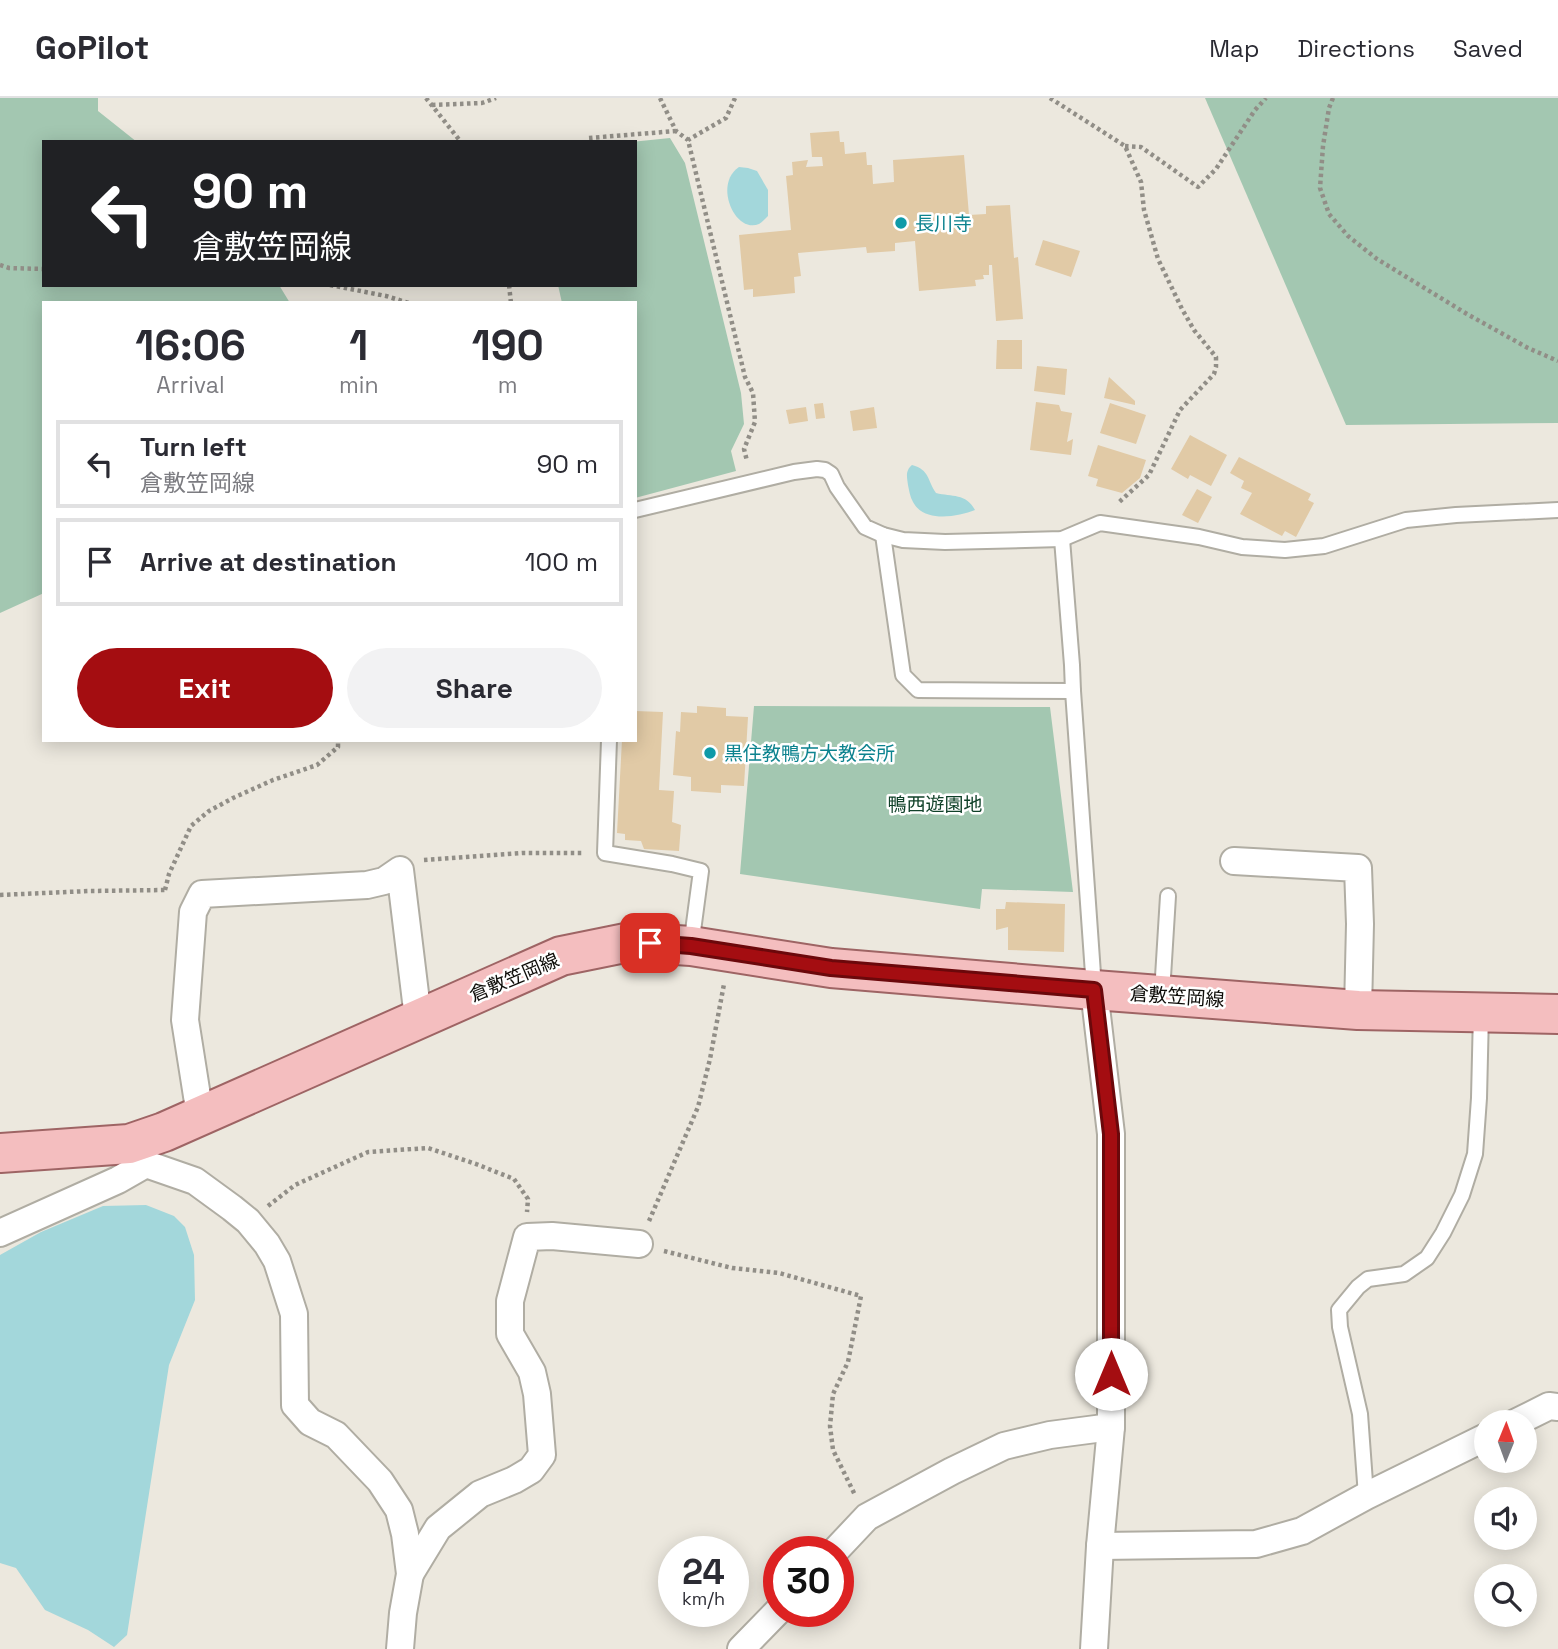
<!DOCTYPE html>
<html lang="en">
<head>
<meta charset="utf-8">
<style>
	body { margin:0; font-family:"Space Grotesk","Noto Sans JP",sans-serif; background:#f2f2f3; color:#2b2b33; height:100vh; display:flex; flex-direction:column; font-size:26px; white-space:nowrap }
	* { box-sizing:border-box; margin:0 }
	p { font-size:23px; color:#7c7c81 }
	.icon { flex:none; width:38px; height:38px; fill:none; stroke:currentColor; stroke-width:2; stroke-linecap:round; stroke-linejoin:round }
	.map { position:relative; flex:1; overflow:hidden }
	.sheet { position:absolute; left:42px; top:203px; width:595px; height:441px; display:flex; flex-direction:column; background:#fff; border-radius:0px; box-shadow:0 4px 18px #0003 }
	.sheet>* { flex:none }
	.hud { position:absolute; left:42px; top:42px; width:595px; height:147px; border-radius:0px; box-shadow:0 4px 18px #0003; background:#202124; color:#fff; overflow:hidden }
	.needle { width:46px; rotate:1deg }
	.controls { position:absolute; left:1474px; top:1312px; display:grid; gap:14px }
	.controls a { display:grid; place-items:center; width:63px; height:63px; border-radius:50%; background:#fff; box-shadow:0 4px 18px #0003; font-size:35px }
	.speed { position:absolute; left:658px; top:1438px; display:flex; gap:14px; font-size:35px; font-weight:700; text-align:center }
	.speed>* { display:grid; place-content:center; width:91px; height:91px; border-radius:50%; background:#fff; box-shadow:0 4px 18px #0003; line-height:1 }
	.speed small { font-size:18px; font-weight:400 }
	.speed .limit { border:10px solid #d22; background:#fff; color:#111 }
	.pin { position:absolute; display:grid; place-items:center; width:60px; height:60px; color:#fff; margin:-30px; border-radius:14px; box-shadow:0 4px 10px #0006 }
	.me { position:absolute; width:77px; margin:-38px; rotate:0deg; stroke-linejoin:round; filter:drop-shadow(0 0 5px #0008) }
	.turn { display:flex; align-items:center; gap:24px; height:147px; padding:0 35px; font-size:32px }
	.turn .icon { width:91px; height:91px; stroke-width:2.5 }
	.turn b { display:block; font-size:49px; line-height:60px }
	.eta { display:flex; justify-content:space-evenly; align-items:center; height:119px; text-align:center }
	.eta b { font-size:42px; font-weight:700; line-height:49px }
	.cta { display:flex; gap:14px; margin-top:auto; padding:14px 35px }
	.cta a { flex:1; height:80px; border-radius:42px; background:#a40d11; color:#fff; font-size:28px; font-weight:700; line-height:80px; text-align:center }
	.cta a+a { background:#f2f2f3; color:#2b2b33 }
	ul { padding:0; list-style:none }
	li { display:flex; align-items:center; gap:21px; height:88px; margin:0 14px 10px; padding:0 21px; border:4px solid #e1e1e2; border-radius:0px }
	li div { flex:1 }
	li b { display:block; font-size:26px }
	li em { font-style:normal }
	header { display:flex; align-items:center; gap:42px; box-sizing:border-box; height:98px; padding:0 35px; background:#fff; border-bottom:2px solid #e1e1e2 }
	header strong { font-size:33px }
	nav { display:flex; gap:38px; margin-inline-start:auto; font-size:24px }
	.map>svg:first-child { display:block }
</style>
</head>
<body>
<header>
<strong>GoPilot</strong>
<nav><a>Map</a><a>Directions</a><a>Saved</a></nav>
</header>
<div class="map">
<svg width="1558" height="1551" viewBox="0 0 1558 1551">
	<rect width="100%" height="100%" fill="#ece8de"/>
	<!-- green -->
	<g fill="#a3c7b1">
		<path d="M0 0H98V13L137 44H44V187H279L290 205H44V495L0 515Z"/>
		<path d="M1205 0H1558V325L1346 327Z"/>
		<path d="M670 40 685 65 741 295 744 326 731 353 736 373 635 400V205H562L558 187H635V44H631Z"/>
		<path d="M754 608 1050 609 1073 794 982 791 980 811 740 776Z"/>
	</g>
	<!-- water -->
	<g fill="#a3d7db">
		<path d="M739 69 748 70 757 73 768 92V118C765 121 762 124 759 126 735 136 713 86 739 69Z"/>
		<path d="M912 367C930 372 927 382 936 395 952 399 966 395 975 412 957 419 924 425 913 404 910 399 909 392 908 387 907 379 905 373 912 367Z"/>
		<path d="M146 1107 174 1118 185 1129 194 1157 195 1202 169 1267 127 1537 114 1549 88 1532 45 1512 16 1470 0 1465V1157L41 1134 103 1108Z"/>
	</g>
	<!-- building -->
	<g fill="#e1caa6">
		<path d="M839 33 840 44H844L845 56 866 54 867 67H872L873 86 894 84 893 62 964 57 969 117 986 116V108L1010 107 1014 160 1018 159 1023 221 996 223 992 167H989V177H983L984 181 975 182 976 188 919 193 915 143 895 145V153L867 155 866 149 798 155 801 178 794 179 795 195 753 199V191L744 192 739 137 791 132 786 78 793 77 792 64 808 62 806 69 823 68 822 59H812L810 35Z"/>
		<path d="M1043 142 1080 153 1071 179 1035 167Z"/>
		<path d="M997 242H1022V271H996Z"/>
		<path d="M1037 268 1067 271 1065 297 1034 293Z"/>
		<path d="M1109 279 1135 303V307L1104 300Z"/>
		<path d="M1036 304 1059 307 1061 313 1072 315 1067 344 1073 341 1071 357 1030 352Z"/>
		<path d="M823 305 825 320 816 321 814 306Z"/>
		<path d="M1110 305 1146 317 1136 346 1100 335Z"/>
		<path d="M806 309 808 323 789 326 786 312Z"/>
		<path d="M874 309 877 330 853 333 850 313Z"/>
		<path d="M1190 337 1227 357 1211 388 1190 377 1188 381 1171 371Z"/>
		<path d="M1098 347 1146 362 1140 380 1122 395 1096 388 1098 381 1088 378Z"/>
		<path d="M1239 359 1311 396 1308 402 1314 405 1296 439 1285 433 1282 438 1240 416 1252 395 1241 390 1244 383 1230 375Z"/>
		<path d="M1197 391 1212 399 1198 425 1182 417Z"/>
		<path d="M697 608 726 610V618L748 619 744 688 721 687V695L691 693V679L673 677 676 633 680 634 681 614 697 615Z"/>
		<path d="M635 613 663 614 659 692 674 693 672 724 681 727 679 753 644 751 641 743 625 742V736L617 735 622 642H635Z"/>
		<path d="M1006 804 1065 806 1064 854 1008 852V829L996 832V811H1005Z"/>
	</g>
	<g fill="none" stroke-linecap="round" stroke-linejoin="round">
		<defs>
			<g id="service">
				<path d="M635 412 794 374 817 371 825 372 831 376 837 389 865 429 883 437 903 442 945 444 1062 441 1100 425 1199 439 1242 449 1285 452 1324 448 1406 422 1456 417 1558 412"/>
				<path d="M883 437 903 577 918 592 1073 593"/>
				<path d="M1062 441 1072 567 1073 593 1094 890"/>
				<path d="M609 642 605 755 672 766 701 773 691 848"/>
				<path d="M1162 895 1168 798"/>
				<path d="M1366 1398 1360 1316 1340 1229 1339 1212 1358 1189 1368 1181 1404 1176 1427 1160 1443 1135 1462 1097 1475 1056 1479 1000 1481 915"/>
			</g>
			<g id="minor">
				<path d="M1234 763 1358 770 1360 826 1358 912"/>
				<path d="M1094 892 1111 1036V1329L1100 1448 1094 1551"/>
				<path d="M200 1017 185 922 193 814 202 796 367 787 384 783 400 772 418 920"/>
				<path d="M129 1046 146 1066 195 1083 232 1110 248 1123 267 1146 277 1163 294 1216 295 1307 310 1324 336 1337 380 1383 399 1412 405 1436 410 1476 403 1515 400 1551"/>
				<path d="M0 1135 118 1082 146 1066"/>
				<path d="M1515 1325 1549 1308 1558 1309"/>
				<path d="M1100 1448 1256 1446 1302 1433 1366 1398 1486 1339"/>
				<path d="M834 1454 867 1419 952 1373 1004 1348 1050 1337 1111 1329"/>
				<path d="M410 1476 438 1430 480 1396 514 1382 531 1372 542 1357 537 1296 532 1274 510 1236V1203L527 1139 552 1138 639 1146"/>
				<path d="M741 1551 779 1512"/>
			</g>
			<path id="primary" d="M0 1055 129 1046 164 1034 561 858 630 844 691 848 831 870 1094 892 1358 912 1558 916"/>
		</defs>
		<!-- service casing -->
		<use href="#service" stroke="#b0ada3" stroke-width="18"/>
		<!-- minor casing -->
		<use href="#minor" stroke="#b0ada3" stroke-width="30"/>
		<!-- primary casing -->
		<use href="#primary" stroke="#9e6464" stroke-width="42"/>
		<!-- path -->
		<g stroke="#918e87" stroke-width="4.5" stroke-dasharray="3.5 3.5" stroke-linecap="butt">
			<path d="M426 0 461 44"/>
			<path d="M660 0 676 33 688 42"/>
			<path d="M735 0 726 20 688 42 745 279 753 295 755 324 744 351 747 363"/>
			<path d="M1050 0 1125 48 1141 84 1144 112 1158 161 1182 211 1194 232 1216 259V269L1214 276 1180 312 1149 377 1117 406"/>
			<path d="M1333 0 1329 10 1323 48 1320 90 1329 116 1348 138 1377 161 1467 216 1528 250 1558 263"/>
			<path d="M432 7 482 5 496 0"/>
			<path d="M589 40 676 33"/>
			<path d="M1125 48 1141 49 1198 89 1216 71 1255 12 1266 0"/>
			<path d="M0 167 9 170 44 171"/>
			<path d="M330 187 386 198 409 205"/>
			<path d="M509 187 511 205"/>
			<path d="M424 762 522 755H583"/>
			<path d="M165 792 169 776 191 728 209 713 233 700 273 682 317 667 338 649V642"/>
			<path d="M0 797 89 793 166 792"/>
			<path d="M268 1108 295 1087 368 1054 428 1050 476 1066 514 1081 528 1101 527 1114"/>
			<path d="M649 1123 698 1009 710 961 724 886"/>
			<path d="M664 1153 732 1170 779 1175 861 1198 848 1264 833 1296 830 1328 833 1352 855 1397"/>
		</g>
		<!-- service -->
		<use href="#service" stroke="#fff" stroke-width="14"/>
		<!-- minor -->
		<use href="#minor" stroke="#fff" stroke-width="26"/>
		<!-- primary -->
		<use href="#primary" stroke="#f4bebf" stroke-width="38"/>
	</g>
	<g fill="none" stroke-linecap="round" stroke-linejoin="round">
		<defs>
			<path id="route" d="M650 845 691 848 831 870 1094 892 1111 1036V1276"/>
		</defs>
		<!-- route casing -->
		<use href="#route" stroke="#6b080b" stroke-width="18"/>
		<!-- route -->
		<use href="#route" stroke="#a40d11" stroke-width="12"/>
	</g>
	<!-- markers -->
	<g fill="#0f9aa8" stroke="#fff" stroke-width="2.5">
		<circle cx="901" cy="125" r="7"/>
		<circle cx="710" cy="655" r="7"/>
	</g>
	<g text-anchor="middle" stroke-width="5" stroke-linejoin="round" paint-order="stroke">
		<!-- culture labels -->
		<g font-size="19" fill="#0d838f" stroke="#fff" text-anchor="start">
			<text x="915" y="132">長川寺</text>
			<text x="724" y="662">黒住教鴨方大教会所</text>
		</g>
		<!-- park labels -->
		<g font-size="19" fill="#104129" stroke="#fff">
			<text x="935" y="713">鴨西遊園地</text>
		</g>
		<!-- street labels -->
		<g font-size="19" fill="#0e0d09" stroke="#fff">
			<text transform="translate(514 879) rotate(-23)" y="7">倉敷笠岡線</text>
			<text transform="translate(1177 898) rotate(4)" y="7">倉敷笠岡線</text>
		</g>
	</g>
</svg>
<div class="controls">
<a><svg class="needle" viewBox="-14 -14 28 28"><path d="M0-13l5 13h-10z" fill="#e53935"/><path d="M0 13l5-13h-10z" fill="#7c7c81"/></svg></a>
<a><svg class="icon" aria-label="sound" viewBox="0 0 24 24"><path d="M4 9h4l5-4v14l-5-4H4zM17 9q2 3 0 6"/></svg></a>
<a><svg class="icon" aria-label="search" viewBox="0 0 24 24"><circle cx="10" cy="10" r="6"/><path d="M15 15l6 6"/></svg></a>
</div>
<div class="speed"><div>24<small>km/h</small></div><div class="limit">30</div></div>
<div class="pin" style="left:650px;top:845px;background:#d93025"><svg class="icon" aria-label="arrive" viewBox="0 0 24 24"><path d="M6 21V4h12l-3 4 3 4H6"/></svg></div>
<svg class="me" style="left:1111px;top:1276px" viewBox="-20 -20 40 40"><circle r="19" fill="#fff"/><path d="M0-13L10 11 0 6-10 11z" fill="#a40d11"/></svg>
<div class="hud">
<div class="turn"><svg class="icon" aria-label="left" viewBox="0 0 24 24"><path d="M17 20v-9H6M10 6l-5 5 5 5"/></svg><div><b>90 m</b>倉敷笠岡線</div></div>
</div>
<section class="sheet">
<div class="eta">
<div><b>16:06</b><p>Arrival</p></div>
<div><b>1</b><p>min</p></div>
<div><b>190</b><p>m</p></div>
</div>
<ul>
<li><svg class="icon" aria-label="left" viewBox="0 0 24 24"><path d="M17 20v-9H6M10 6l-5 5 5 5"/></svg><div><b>Turn left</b><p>倉敷笠岡線</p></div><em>90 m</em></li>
<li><svg class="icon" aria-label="arrive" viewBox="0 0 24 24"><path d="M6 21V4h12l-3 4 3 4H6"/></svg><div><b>Arrive at destination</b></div><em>100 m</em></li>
</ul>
<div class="cta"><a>Exit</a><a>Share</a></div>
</section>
</div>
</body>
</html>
